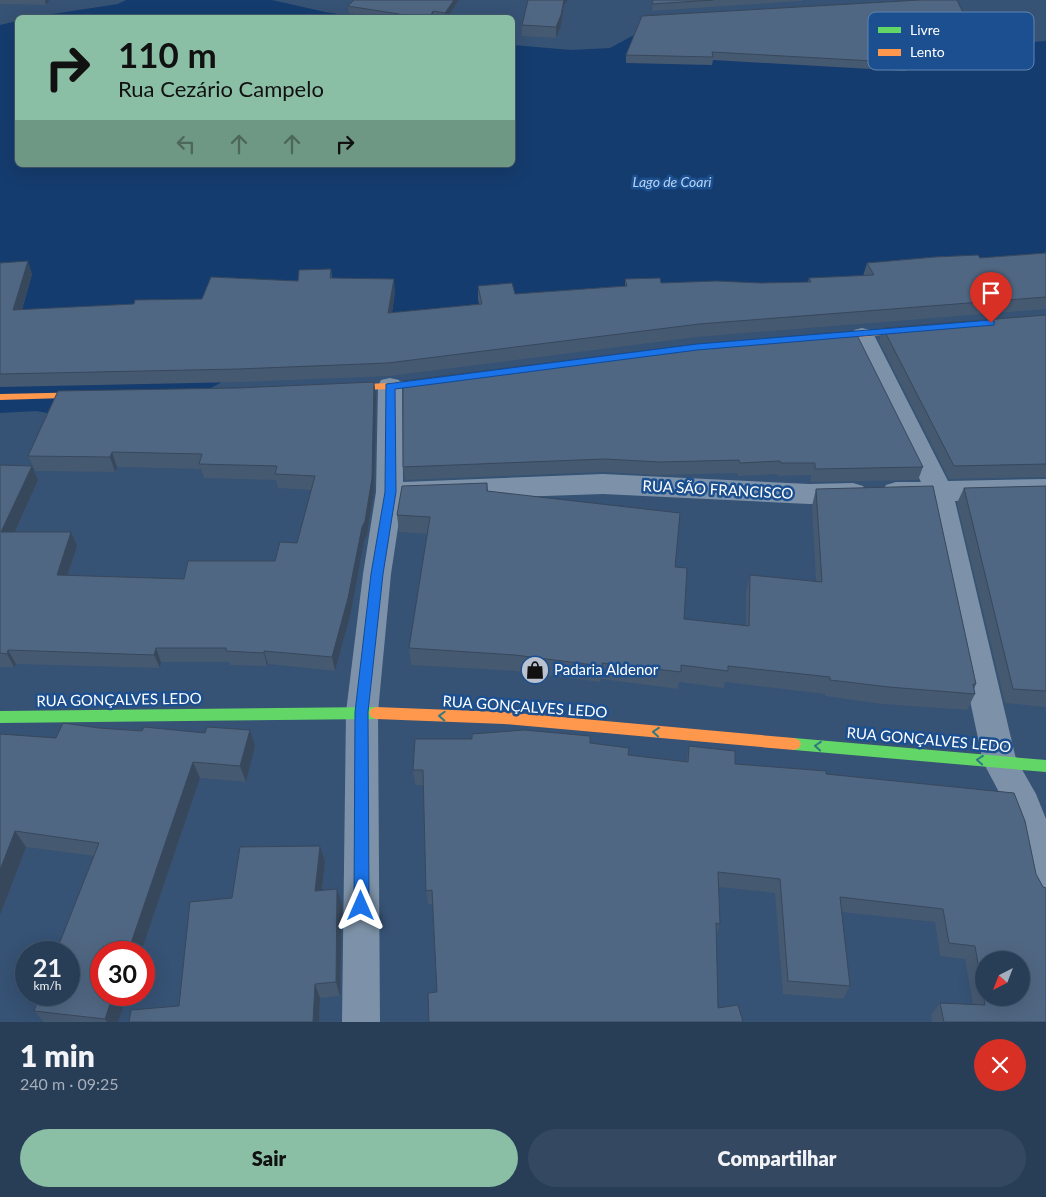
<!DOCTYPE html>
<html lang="pt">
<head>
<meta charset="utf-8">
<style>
	body { margin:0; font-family:Lato,sans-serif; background:#344961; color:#f1f3f6; height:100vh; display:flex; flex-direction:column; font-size:19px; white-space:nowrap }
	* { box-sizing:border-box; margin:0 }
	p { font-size:16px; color:#a5aeba }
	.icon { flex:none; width:28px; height:28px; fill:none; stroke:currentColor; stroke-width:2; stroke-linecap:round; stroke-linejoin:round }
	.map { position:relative; height:1022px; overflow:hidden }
	.drawer { display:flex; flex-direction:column; background:#283e57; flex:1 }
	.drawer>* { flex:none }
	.banner { position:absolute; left:15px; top:15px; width:500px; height:152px; border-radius:8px; box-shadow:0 5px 20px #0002,0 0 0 1px #44576d; background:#8abfa5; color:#111; overflow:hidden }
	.needle { width:32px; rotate:222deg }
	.tools { position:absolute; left:975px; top:951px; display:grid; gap:10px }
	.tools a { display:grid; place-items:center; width:55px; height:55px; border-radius:50%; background:#283e57; box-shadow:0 5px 20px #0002,0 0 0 1px #44576d; font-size:25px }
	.speed { position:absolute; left:15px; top:941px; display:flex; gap:10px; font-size:25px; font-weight:700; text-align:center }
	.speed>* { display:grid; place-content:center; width:65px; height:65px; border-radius:50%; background:#283e57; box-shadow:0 5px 20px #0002,0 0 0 1px #44576d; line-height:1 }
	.speed small { font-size:12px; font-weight:400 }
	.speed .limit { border:8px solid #d22; background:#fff; color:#111 }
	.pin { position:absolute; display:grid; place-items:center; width:42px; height:42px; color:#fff; margin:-51px -21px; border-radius:50% 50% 50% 0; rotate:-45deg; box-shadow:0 0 5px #0007 }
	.pin .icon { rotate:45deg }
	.me { position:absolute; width:55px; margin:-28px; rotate:0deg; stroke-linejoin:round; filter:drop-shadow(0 0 4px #0008) }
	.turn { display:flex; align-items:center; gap:18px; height:105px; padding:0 20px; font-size:22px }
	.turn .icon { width:65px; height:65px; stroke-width:2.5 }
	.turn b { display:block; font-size:35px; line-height:42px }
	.lanes { display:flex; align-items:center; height:48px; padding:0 20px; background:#0003; justify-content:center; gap:25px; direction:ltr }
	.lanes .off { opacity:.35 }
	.round { display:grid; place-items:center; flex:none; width:52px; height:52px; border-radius:26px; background:#344961 }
	.headline { display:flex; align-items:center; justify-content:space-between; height:85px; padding:0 20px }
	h1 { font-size:30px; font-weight:800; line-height:38px }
	.action { display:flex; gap:10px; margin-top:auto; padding:10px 20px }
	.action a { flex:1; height:58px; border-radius:30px; background:#8abfa5; color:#111; font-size:20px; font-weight:800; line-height:58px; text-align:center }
	.action a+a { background:#344961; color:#f1f3f6 }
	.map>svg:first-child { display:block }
</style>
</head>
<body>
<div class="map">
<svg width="1046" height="1022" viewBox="0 0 1046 1022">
	<rect width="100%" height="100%" fill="#365274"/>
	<!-- water -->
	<g fill="#153c6e">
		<path d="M126 0H272L325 12 358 17H33L118 4Z"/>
		<path d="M17 21 18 165H512L513 45 571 50 610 48 632 36 660 28 945 55 988 46 1046 41V309L978 303 262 360 171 410 86 420 36 411 0 413V25Z"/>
	</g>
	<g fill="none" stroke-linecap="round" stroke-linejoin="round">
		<!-- street -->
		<g fill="#7d92a8" fill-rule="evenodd">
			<path d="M862 328 870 330 874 335 948 481 1046 479V499L955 501 1016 759 1036 794 1046 819V904L1033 899 1028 887 1017 835 1008 809 983 762 928 501 896 502 886 499 882 492 886 485 896 482H921L850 335 854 330Z"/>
			<path d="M390 378 399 380 402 386 403 482 603 474 809 484 853 483 863 486 867 493 863 500 853 503 809 504 603 494 402 501 391 574 378 712 380 1022H342L346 712 363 574 376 492 378 386 381 380Z"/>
		</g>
		<!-- fast -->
		<g fill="#63d668" fill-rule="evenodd">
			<path d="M376 707 381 709 383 713 381 717 376 719 0 723V711Z"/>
			<path d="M794 738 1046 760V772L794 750 789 748 787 744 789 740Z"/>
		</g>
		<!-- slow -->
		<g fill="#ff974d" fill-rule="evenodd">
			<path d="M920 326 925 329 923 331 821 341 816 338 821 335Z"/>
			<path d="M440 377 445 380 444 382 390 389 339 391 334 388 339 385 390 383Z"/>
			<path d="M93 392 97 393 98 395 97 397 0 400V394Z"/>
			<path d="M376 707 504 712 794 738 799 740 801 744 799 748 794 750 504 724 376 719 371 717 369 713 371 709Z"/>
		</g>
	</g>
	<!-- wall -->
	<g fill="#455971">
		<path d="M0 0H50L46 5 0 4Z"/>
		<path d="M354 0H459L447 18H379L349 13 348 6Z"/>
		<path d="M528 0H568L564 5 561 26 556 38 522 36V25Z"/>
		<path d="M653 0H802V1L652 11Z"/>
		<path d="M642 16 985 59 983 67 908 64 906 71 713 60 712 65 626 63V55Z"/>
		<path d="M1046 251V309L697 337 390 376 241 382 0 387V263L32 274 22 310 134 304 202 299 298 281 331 269 332 278 395 291 392 313 479 304 478 299V286L515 294 625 286V279L661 283H760L808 282 809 278 863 276 867 263 980 258 1045 253Z"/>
		<path d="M1046 315V477L949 479 879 341 883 328Z"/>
		<path d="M403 381 923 467 918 480 811 482V475L778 476 777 474 738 476 737 473 658 475 603 472 405 480 403 467Z"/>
		<path d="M376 396 374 492 367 535 364 541 351 612 335 671 268 664 267 666 230 665 229 662H161L160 668 16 664 14 667H0V465L32 466 38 480 15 532 77 546 68 575 184 579 275 561 297 543 311 490 278 488 276 480 204 478 201 469 117 467 115 472 35 471 28 456Z"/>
		<path d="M487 483 488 491 675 567 684 619 746 626V591L750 575 816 581 812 506 816 489 976 684 974 689 975 694 967 710 882 704 825 696V694L725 682 724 688 679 682 678 689 601 679 600 682 515 671 411 665 409 648 427 534 399 532 397 515Z"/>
		<path d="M1046 486V707L1005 703 957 503 964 488Z"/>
		<path d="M99 728 205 733 250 730 255 746 246 782 200 778 141 952H101L118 1022H44L34 1011 94 856 26 847 0 915V734L56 738Z"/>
		<path d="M590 743 628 755 686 761 689 746 735 764 826 774 1046 1022H932L931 1015 940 1003 973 1004 965 959 940 956 935 922 841 912 850 986 843 999 783 994 775 893 719 887 720 924 716 937 718 1008 743 1022 437 992 433 904H428L426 891 423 785H415L413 770Z"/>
		<path d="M320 846 325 862 322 891 337 889 342 905 340 996 320 998 319 1022H129L179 1006 232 898Z"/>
	</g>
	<!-- shaded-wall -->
	<g fill="#38485c">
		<path d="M45 0H50L46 5Z"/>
		<path d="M454 0H459L447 18H445V13Z"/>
		<path d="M564 0H568L564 5 561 26 556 38V27Z"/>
		<path d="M433 11 434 18H429Z"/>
		<path d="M28 261 32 274 18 323 13 310Z"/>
		<path d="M394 279 395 291 390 326 388 313Z"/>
		<path d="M374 382 376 396 374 492 367 535 364 541 351 612 335 671 332 657 362 527Z"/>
		<path d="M112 452 117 467 115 472 110 457Z"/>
		<path d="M32 466 38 480 8 547 1 532Z"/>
		<path d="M71 532 77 546 63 589 57 575Z"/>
		<path d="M156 648 161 662 160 668 154 655Z"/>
		<path d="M8 650 16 664 14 667 7 654Z"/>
		<path d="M264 651 268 664 267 666 264 653Z"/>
		<path d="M250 730 255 746 246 782 240 766Z"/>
		<path d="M193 762 200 778 141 952H128Z"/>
		<path d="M15 831 26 847 0 915V870Z"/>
		<path d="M320 846 325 862 320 907 315 891Z"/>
		<path d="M337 889 342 905 340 996 336 982Z"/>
		<path d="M315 984 320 998 319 1022H313Z"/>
		<path d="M113 995H127L118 1022H107L105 1019Z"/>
	</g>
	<!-- building -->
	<g fill="#506783" stroke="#38485c" fill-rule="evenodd">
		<path d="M354 0H454L445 13 433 11 429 18H424L348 6Z"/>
		<path d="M528 0H564L561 15 556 27 522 25Z"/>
		<path d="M653 0H713L652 4Z"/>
		<path d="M920 0H957L985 59 905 56 908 63 712 52 713 57 626 55 642 16Z"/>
		<path d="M1046 253V297L699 324 388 363 238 369 0 374V263L28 261 13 310 134 304 135 300 202 299 211 277 298 281 299 270 331 269 330 278 394 279 388 313 482 304 478 286 512 283 515 294 627 286 625 279 660 278 661 283 717 281 760 283 811 282 809 278 874 275 867 263 935 257 978 255 980 258Z"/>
		<path d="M1046 315V464L954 466 883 328Z"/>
		<path d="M855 331 923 467 815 469V463H781L780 461 740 463 739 460 660 462 604 459 403 467V381L699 344Z"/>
		<path d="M374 382 372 478 365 521 362 527 348 598 332 657 264 651V653L226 651V648H156L154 655 8 650 7 654 0 653V465L32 466 1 532H71L57 575 184 579 188 561H275L280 542 297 543 315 476 275 474 277 466 199 464 202 454 112 452 110 457 28 456 58 391 238 388Z"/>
		<path d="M487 483V491L680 513 675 567 687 568 684 619 749 626 750 575 822 582 816 489 933 486 976 684H973L975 694 889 687 830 680V677L728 666V671L681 665V672L602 663V666L515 655 409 648 430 517 397 515 402 486Z"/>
		<path d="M1046 486V691L1013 689 964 488Z"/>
		<path d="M63 723 99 728 142 731 144 727 205 733 207 727 250 730 240 766 193 762 128 952H101V995H113L105 1019 34 1011 40 995H69V952H56L99 843 15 831 0 870V734L56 738Z"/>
		<path d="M524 730 590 736V743L629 748 628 755 688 762 689 746 735 751V764L826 771V774L1014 793 1025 821 1036 874 1043 887 1046 888V1022H944L940 1003 985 1005 975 946 949 943 943 909 840 897 850 986 788 981 780 879 718 872 720 924 716 923 718 1008 738 1005 743 1022H429L428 993 437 992 432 890 426 891 423 770H413L415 739H472V734ZM984 960H1021V998H984Z"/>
		<path d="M320 846 315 891 337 889 336 982 315 984 313 1022H129L131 1010 179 1006 190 902 232 898 240 847Z"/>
	</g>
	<!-- one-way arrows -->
	<defs><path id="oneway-chevron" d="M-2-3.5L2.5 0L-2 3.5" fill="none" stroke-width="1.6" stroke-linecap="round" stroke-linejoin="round" transform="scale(1.25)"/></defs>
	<g stroke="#317883">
		<use href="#oneway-chevron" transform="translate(442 716) rotate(-177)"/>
		<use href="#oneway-chevron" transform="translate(656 732) rotate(-175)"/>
		<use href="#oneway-chevron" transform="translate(818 746) rotate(-175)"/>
		<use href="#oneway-chevron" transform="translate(980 760) rotate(-175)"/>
	</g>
	<!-- route -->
	<path fill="#1a73e8" stroke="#114b97" d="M991 320 994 321V325L697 350 395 389 396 492 383 574 368 712 369 906 367 911 361 913 356 911 354 906 355 712 371 574 385 492 386 384 697 344Z"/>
	<!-- icons -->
	<defs>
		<symbol id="shop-disc" viewBox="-11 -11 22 22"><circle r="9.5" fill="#b9c2ce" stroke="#1b4f8f"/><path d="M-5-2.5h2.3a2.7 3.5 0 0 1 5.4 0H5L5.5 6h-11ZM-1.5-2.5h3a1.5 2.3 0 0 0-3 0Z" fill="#111"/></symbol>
	</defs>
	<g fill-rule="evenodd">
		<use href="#shop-disc" x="519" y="654" width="32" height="32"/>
	</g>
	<g text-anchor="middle" stroke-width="5" stroke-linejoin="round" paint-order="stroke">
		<!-- far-water labels -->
		<g font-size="14" font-style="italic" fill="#b5d3f5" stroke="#1b4f8f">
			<text x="672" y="187">Lago de Coari</text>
		</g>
		<!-- street labels -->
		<g font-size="15" fill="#fff" stroke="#1b4f8f">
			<text transform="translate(718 490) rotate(3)" y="5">RUA SÃO FRANCISCO</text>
			<text transform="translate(119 700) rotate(-1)" y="5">RUA GONÇALVES LEDO</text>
			<text transform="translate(525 707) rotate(4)" y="5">RUA GONÇALVES LEDO</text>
			<text transform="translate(929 740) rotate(5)" y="5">RUA GONÇALVES LEDO</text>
		</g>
		<!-- poi labels -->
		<g font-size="15" fill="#fff" stroke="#1b4f8f" text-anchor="start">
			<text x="554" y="675">Padaria Aldenor</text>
		</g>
	</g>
	<!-- legend -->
	<rect x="868" y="12" width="166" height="58" rx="8" fill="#1b4f8f" stroke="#5f84b1" stroke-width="1"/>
	<rect x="878" y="27" width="23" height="6" fill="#63d668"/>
	<rect x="878" y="49" width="23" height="7" fill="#ff974d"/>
	<g font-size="14" fill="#fff">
		<text x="910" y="35">Livre</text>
		<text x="910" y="57">Lento</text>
	</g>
</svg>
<div class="tools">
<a><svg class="needle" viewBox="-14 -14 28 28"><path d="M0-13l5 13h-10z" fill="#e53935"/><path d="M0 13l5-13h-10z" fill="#a5aeba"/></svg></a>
</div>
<div class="speed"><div>21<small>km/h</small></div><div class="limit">30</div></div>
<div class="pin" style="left:991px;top:323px;background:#d93025"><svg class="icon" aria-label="arrive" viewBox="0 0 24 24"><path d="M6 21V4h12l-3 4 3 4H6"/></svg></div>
<svg class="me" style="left:361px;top:906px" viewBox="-20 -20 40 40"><path d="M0-17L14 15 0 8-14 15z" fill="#1a73e8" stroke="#fff" stroke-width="4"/></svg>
<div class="banner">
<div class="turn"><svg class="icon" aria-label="right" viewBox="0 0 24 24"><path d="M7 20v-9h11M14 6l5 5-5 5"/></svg><div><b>110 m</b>Rua Cezário Campelo</div></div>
<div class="lanes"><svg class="icon off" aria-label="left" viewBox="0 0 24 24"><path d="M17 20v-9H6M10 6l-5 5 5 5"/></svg><svg class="icon off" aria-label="ahead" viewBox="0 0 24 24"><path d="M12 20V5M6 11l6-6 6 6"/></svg><svg class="icon off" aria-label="ahead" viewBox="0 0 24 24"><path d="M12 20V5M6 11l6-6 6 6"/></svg><svg class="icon" aria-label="right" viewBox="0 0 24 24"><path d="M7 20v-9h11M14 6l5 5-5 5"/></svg></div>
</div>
</div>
<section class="drawer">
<div class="headline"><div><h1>1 min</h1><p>240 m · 09:25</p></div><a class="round" style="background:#d93025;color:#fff"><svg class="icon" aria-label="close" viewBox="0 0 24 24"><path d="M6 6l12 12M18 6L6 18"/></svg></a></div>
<div class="action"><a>Sair</a><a>Compartilhar</a></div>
</section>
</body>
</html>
